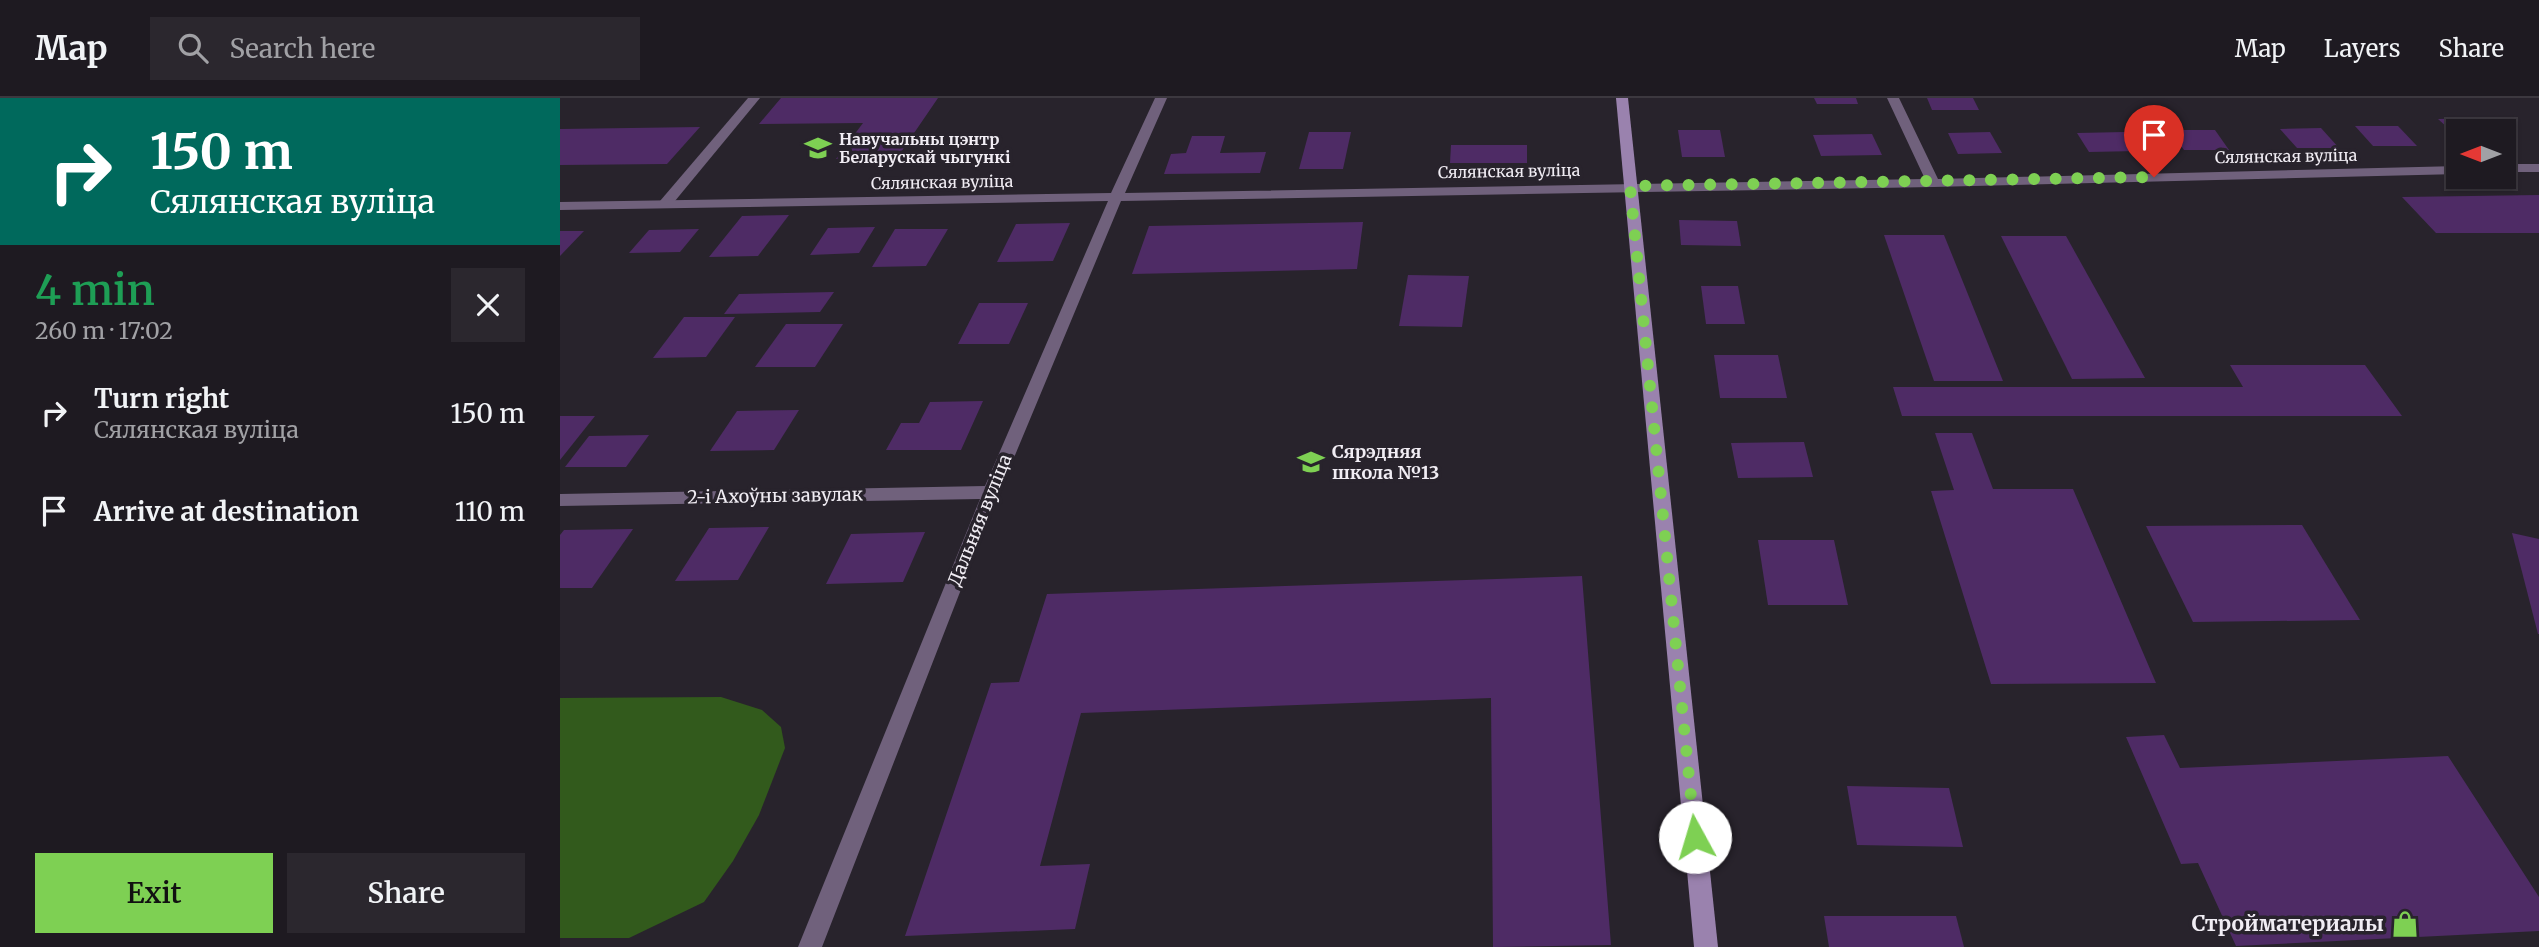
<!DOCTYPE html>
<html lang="en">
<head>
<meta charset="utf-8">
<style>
	body { margin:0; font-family:Merriweather,serif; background:#2b272e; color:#f1f3f6; height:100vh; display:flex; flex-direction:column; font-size:26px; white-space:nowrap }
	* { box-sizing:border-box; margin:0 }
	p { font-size:23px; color:#a1a1a5 }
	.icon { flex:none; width:38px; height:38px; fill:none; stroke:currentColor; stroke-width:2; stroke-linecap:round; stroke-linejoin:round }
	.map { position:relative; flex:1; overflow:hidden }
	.drawer { display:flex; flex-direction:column; background:#1e1a21; width:560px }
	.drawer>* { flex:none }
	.hud { background:#00695c; color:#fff; overflow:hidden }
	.needle { width:46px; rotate:270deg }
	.controls { position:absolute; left:1886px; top:21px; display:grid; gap:14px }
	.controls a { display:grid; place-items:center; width:70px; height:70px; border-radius:0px; background:#1e1a21; box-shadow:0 2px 5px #0004,0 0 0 2px #3c383f; font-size:35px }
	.pin { position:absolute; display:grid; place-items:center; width:60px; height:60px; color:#fff; margin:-72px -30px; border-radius:50% 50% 50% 0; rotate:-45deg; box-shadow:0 0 7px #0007 }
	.pin .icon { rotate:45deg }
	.me { position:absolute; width:77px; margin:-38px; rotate:354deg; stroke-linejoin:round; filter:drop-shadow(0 0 5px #0008) }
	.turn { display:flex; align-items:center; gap:24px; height:147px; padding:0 35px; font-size:32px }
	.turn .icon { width:91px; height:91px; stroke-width:2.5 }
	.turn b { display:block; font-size:49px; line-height:60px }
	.round { display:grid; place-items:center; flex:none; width:74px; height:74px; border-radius:0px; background:#2b272e }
	.headline { display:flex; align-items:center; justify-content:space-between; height:119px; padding:0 35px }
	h1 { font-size:42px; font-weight:600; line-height:52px; color:#1e9e55 }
	.action { display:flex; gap:14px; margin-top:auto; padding:14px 35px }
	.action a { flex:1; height:80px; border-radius:0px; background:#7ed053; color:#111; font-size:28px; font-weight:600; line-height:80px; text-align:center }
	.action a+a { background:#2b272e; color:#f1f3f6 }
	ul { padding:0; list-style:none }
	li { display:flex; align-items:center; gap:21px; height:98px; padding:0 35px }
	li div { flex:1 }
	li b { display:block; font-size:26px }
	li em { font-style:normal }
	header { display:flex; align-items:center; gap:42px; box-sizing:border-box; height:98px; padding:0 35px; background:#1e1a21; border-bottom:2px solid #3c383f }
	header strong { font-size:33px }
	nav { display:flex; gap:38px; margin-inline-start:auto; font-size:24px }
	.search { width:490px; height:63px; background:#2b272e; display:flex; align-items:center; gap:18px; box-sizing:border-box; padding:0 24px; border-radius:0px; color:#a1a1a5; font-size:26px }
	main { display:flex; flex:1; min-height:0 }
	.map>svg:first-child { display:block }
</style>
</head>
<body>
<header>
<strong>Map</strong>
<div class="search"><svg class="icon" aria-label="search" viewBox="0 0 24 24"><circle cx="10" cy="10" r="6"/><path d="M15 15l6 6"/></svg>Search here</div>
<nav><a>Map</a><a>Layers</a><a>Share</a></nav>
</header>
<main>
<section class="drawer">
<div class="hud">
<div class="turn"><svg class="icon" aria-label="right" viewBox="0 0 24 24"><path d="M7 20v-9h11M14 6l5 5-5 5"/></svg><div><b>150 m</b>Сялянская вуліца</div></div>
</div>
<div class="headline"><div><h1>4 min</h1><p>260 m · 17:02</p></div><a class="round"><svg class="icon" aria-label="close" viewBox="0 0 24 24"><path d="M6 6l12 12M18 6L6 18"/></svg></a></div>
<ul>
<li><svg class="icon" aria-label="right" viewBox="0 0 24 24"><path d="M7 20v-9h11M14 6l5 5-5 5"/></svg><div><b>Turn right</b><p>Сялянская вуліца</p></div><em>150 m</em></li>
<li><svg class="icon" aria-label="arrive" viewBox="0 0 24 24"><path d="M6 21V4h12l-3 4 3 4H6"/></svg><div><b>Arrive at destination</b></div><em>110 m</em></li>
</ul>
<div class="action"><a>Exit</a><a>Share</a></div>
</section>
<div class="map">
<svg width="1979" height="849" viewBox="0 0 1979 849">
	<rect width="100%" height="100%" fill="#28232c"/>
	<!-- green -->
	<path fill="#325a1c" d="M161 599 202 612 221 629 225 650 199 717 173 763 144 804 69 840H0V600Z"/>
	<!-- building -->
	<g fill="#4e2b65">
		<path d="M221 0H378L337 60 276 61 303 25 199 26Z"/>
		<path d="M1254 0H1296L1298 6H1257Z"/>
		<path d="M1367 0H1413L1419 12H1372Z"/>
		<path d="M1919 20 1935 33H1899V40L1878 21Z"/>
		<path d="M1795 28H1838L1857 48H1813Z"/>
		<path d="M140 29 107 66 0 67V31Z"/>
		<path d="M1761 30 1779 50H1737L1720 31Z"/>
		<path d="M1118 32H1160L1165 59H1122Z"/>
		<path d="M1610 32H1655L1669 52H1624Z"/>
		<path d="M749 34H791L783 71H739Z"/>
		<path d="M1430 34 1442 55 1398 56 1388 35Z"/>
		<path d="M1565 34 1578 53 1529 54 1517 35Z"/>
		<path d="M1312 36 1322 57 1261 58 1253 37Z"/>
		<path d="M632 38H665L660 55 706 54 700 75 604 76 611 56 626 55Z"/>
		<path d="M891 47H967V65H890Z"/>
		<path d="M1979 97V135H1876L1842 99Z"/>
		<path d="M229 117 198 158 149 159 182 118Z"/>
		<path d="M1119 122 1177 123 1181 148 1121 147Z"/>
		<path d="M803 124 797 171 572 176 589 128Z"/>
		<path d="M510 125 493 163 437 164 456 126Z"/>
		<path d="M315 129 299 155 250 157 268 130Z"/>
		<path d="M139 131 120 154 69 155 89 132Z"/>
		<path d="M335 131H388L366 168 312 169Z"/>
		<path d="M0 133H24L0 158Z"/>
		<path d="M1324 137H1384L1443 283H1374Z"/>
		<path d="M1441 138H1506L1585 280 1512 281Z"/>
		<path d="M848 177 909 178 902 229 839 228Z"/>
		<path d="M1141 188H1178L1185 226H1146Z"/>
		<path d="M274 194 260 214 164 216 179 196Z"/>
		<path d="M419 205H468L449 246H398Z"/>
		<path d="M124 219H175L146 259 93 260Z"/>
		<path d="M226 226H283L255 269H195Z"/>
		<path d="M1154 257H1218L1227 300H1160Z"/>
		<path d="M1670 267H1805L1842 318H1342L1333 289H1683Z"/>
		<path d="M423 303 401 352H326L341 325H359L370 304Z"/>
		<path d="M239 312 214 352 150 353 177 313Z"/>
		<path d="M0 318H35L0 362Z"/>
		<path d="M1375 335H1412L1433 391H1513L1596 585 1431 586 1371 393 1394 392Z"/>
		<path d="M89 337 66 369H5L29 338Z"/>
		<path d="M1244 344 1253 379 1178 380 1171 345Z"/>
		<path d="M1742 427 1800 522 1633 524 1586 428Z"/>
		<path d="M209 429 178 482 115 483 149 430Z"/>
		<path d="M73 431 32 490H0V437L4 432Z"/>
		<path d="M365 434 343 484 266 486 291 436Z"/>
		<path d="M1952 435 1979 441V536H1978Z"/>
		<path d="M1198 442H1274L1288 507H1208Z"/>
		<path d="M1022 478 1051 847 933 849 931 600 521 615 480 768 530 766 515 831 345 838 431 585 459 584 487 496Z"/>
		<path d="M1604 637 1620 670 1888 658 1979 799V833L1676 848 1638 765 1621 766 1566 639Z"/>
		<path d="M1287 688 1389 690 1403 749 1297 747Z"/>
		<path d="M1264 818H1396L1404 849H1269Z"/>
	</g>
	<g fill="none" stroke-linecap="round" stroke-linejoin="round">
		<!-- lane -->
		<path fill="#70617c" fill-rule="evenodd" d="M188 0H200L110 109H100V103Z"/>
		<!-- street -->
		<g fill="#70617c" fill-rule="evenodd">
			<path d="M595 0H607L565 95 1365 81 1327 0H1339L1378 81 1899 68V76L1373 89 561 103 428 422 262 849H238L420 401 0 408V396L425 388 548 103 0 112V104L551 95Z"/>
			<rect x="1944" y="66" width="35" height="8"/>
		</g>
		<!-- secondary -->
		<path fill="#9a82ae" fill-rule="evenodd" d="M1056 0H1068L1158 849H1134Z"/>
	</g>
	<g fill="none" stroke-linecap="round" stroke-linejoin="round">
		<!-- route -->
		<path stroke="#7ed053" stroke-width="12" stroke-dasharray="0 21.6" d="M1135 739 1070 88 1594 79"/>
	</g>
	<!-- icons -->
	<defs>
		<symbol id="university-bare" viewBox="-9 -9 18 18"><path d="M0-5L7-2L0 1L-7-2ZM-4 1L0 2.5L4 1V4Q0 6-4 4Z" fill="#7ed053" stroke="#28232c" stroke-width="2.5" paint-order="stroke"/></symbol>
		<symbol id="school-bare" viewBox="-9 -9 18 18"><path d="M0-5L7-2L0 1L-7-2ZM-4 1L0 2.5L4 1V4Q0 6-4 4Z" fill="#7ed053" stroke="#28232c" stroke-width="2.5" paint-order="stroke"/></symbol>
		<symbol id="shop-bare" viewBox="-9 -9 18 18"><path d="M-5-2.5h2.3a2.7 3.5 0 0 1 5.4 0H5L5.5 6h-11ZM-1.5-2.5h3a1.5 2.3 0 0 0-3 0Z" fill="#7ed053" stroke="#28232c" stroke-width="2.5" paint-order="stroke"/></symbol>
	</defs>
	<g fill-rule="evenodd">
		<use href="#university-bare" x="239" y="31" width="38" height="38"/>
		<use href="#school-bare" x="732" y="345" width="38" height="38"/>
		<use href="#shop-bare" x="1826" y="807" width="38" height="38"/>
	</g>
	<g text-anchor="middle" stroke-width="7" stroke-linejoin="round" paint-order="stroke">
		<!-- far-poi labels -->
		<g font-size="16" font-weight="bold" fill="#f1edf4" stroke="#28232c" text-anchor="start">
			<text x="279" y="47">Навучальны цэнтр<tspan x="279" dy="18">Беларускай чыгункі</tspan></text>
		</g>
		<!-- far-street labels -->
		<g font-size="16" fill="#f1edf4" stroke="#28232c">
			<text transform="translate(1726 58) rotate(-1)" y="6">Сялянская вуліца</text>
			<text transform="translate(949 73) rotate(-1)" y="6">Сялянская вуліца</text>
			<text transform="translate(382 84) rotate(-1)" y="6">Сялянская вуліца</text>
		</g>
		<!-- poi labels -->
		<g font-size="18" font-weight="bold" fill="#f1edf4" stroke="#28232c" text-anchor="start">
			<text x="772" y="360">Сярэдняя<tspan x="772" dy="21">школа №13</tspan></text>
		</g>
		<!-- street labels -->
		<g font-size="18" fill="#f1edf4" stroke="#28232c">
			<text transform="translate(215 398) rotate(-1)" y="6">2-і Ахоўны завулак</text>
			<text transform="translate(420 422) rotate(-68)" y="6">Дальняя вуліца</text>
		</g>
		<!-- near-poi labels -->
		<g font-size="21" font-weight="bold" fill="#f1edf4" stroke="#28232c" text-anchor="end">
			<text x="1824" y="833">Стройматериалы</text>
		</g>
	</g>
</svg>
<div class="controls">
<a><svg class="needle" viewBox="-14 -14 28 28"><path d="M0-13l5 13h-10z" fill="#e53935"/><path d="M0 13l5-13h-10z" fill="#a1a1a5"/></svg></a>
</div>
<div class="pin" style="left:1594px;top:79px;background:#d93025"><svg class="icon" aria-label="arrive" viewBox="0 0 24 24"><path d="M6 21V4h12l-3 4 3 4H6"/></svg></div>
<svg class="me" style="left:1135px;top:739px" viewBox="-20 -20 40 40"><circle r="19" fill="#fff"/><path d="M0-13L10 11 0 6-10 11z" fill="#7ed053"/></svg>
</div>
</main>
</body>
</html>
